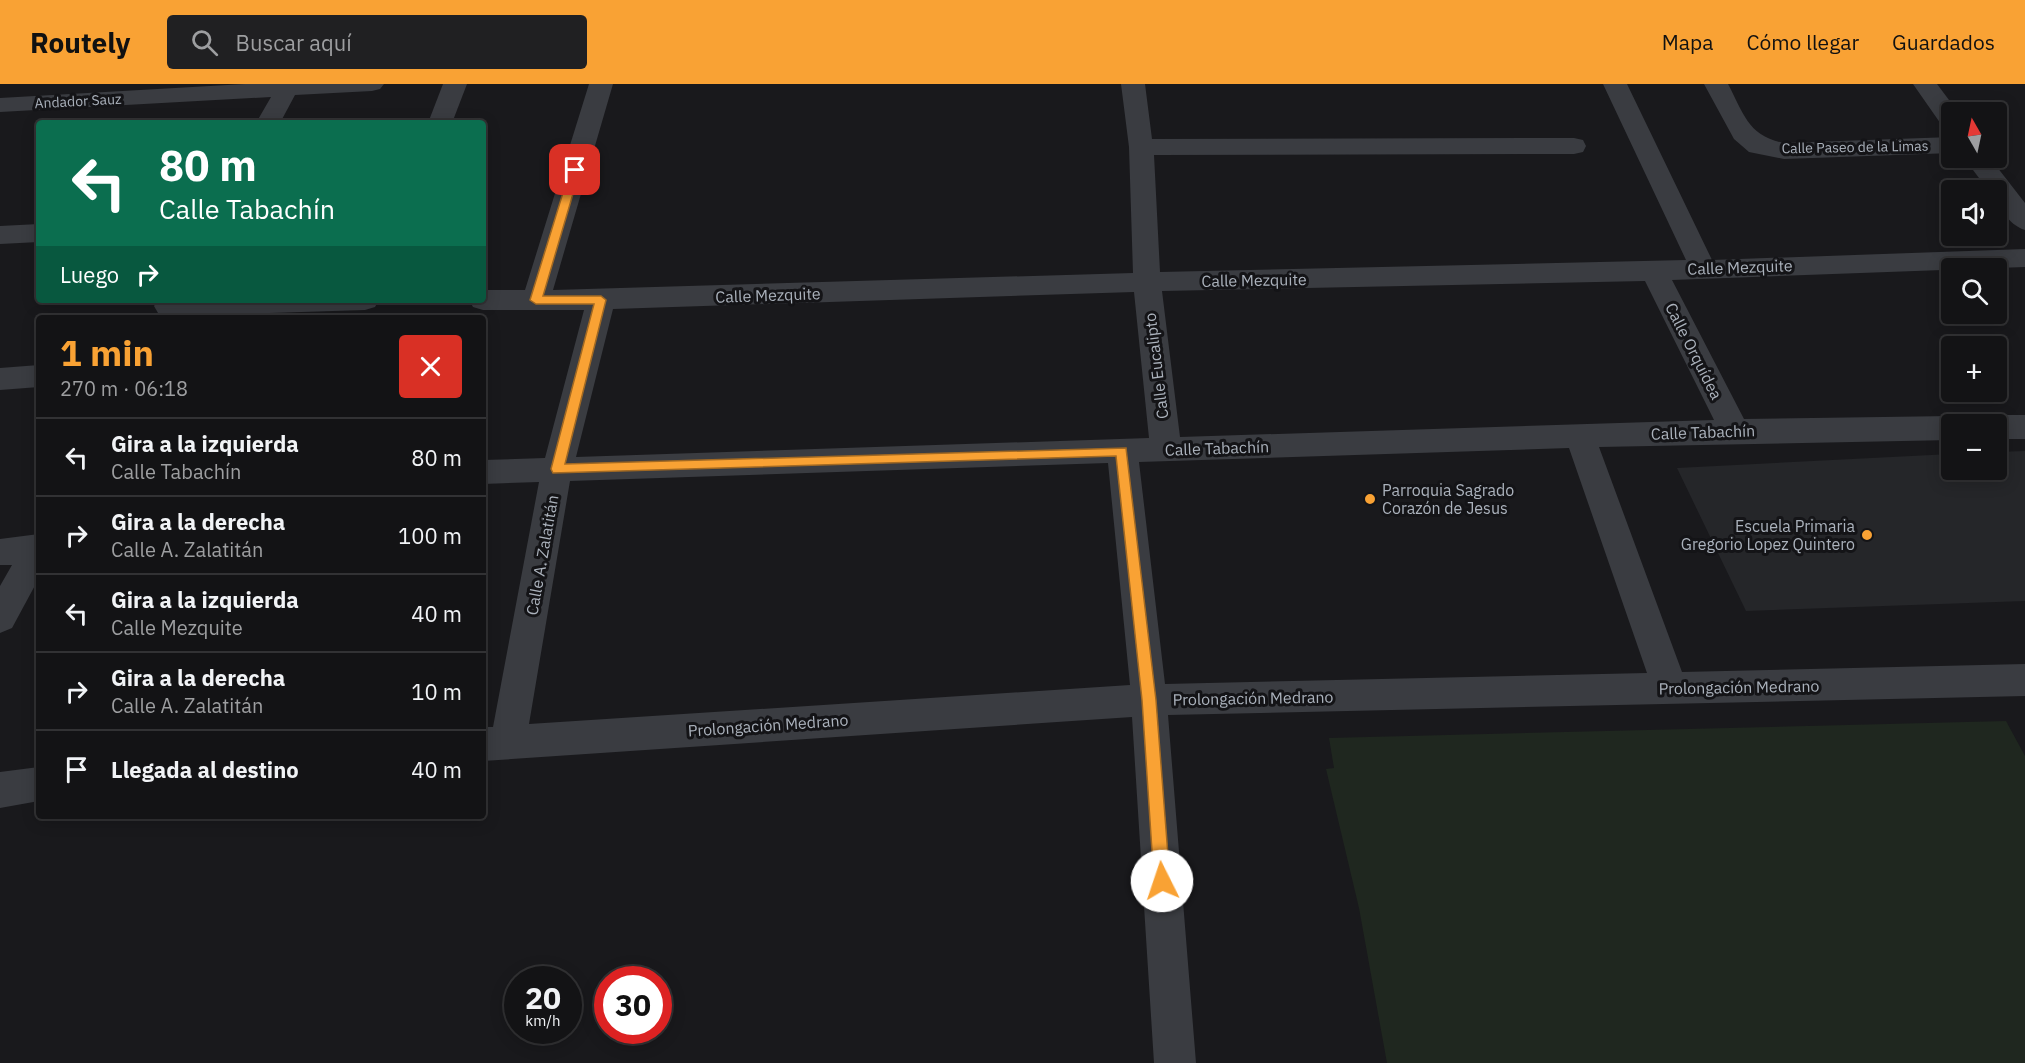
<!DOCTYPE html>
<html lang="es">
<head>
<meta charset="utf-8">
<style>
	body { margin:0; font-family:"IBM Plex Sans",sans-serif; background:#202022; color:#f1f3f6; height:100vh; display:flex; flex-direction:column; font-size:22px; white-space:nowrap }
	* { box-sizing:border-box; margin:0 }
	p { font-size:20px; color:#9d9ea0 }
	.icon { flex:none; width:33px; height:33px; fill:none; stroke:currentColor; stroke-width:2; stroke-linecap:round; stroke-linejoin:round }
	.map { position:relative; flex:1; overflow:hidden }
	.sheet { position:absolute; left:36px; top:231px; width:450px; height:504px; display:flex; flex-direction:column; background:#131315; border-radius:6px; box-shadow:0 3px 15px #0003,0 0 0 2px #323234 }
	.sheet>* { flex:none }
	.top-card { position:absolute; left:36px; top:36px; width:450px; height:183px; border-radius:6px; box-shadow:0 3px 15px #0003,0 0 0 2px #323234; background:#0b6e4f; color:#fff; overflow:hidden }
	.needle { width:39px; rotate:351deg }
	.controls { position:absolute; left:1941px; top:18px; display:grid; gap:12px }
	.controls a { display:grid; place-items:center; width:66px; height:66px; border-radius:6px; background:#131315; box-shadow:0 3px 15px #0003,0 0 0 2px #323234; font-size:30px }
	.speed { position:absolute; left:504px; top:882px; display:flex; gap:12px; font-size:30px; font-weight:700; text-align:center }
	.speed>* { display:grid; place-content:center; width:78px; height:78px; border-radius:50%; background:#131315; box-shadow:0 3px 15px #0003,0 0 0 2px #323234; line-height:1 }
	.speed small { font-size:15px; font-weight:400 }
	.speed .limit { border:9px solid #d22; background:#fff; color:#111 }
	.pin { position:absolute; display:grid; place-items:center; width:51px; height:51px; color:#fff; margin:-26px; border-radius:12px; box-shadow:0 3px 9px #0006 }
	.me { position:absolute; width:66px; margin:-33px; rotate:356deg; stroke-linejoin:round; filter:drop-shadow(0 0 4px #0008) }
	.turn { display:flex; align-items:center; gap:21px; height:126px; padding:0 24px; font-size:27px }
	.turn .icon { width:78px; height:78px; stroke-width:2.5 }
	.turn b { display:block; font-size:42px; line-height:51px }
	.then { display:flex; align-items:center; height:57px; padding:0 24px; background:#0003; gap:12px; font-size:22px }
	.round { display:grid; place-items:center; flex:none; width:63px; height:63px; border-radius:6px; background:#202022 }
	.head { display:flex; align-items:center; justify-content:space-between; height:102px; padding:0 24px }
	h1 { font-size:36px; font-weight:700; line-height:45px; color:#f9a234 }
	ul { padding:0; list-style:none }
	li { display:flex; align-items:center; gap:18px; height:78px; padding:0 24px; border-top:2px solid #323234 }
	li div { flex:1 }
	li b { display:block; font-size:22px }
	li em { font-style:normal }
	header { display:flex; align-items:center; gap:36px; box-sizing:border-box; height:84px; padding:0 30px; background:#f9a234; color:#111 }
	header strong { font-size:28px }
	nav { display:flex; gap:33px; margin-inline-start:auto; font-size:21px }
	.search { width:420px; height:54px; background:#202022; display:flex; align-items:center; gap:15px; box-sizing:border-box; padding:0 21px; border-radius:6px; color:#9d9ea0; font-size:22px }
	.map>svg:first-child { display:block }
</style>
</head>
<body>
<header>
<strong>Routely</strong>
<div class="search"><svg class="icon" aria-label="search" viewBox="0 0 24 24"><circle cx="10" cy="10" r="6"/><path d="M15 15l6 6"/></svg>Buscar aquí</div>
<nav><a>Mapa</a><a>Cómo llegar</a><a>Guardados</a></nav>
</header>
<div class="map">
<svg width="2025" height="979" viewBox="0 0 2025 979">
	<rect width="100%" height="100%" fill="#19191c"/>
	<!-- built -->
	<path fill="#252629" d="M2025 367V517L1746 527 1677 384 1951 370 1952 386H1996L1997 368Z"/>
	<!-- green -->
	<path fill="#1f271f" d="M2006 637 2025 672V979H1387L1359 824 1326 685 1334 684 1329 654Z"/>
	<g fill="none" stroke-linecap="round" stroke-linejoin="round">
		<!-- minor -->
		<g fill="#3a3c41" fill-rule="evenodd">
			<path d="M245 0H384L380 5 372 7 295 11 280 39H256L271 13 0 28V14Z"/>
			<path d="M443 0H467L452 39H428Z"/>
			<path d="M589 0H613L553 206 1133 189 1129 63 1121 0H1145L1152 55 1574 54 1583 56 1586 62 1583 68 1574 70 1154 71 1160 188 1686 176 1603 0H1627L1712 176 2025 165V183L1672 196 1744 335 1952 332 1963 336 1965 340H1952V356L1599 363 1682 588 2025 580V612L1168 631 1196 979H1154L1132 633 483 677V643H493L539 398 483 400V376L545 374 584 226H483L473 223 469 216H483V206H525ZM1645 197 1714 336 1180 353 1162 207ZM1134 208 1149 354 576 373 613 225ZM1569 364 1647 589 1165 600 1139 378ZM1108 379 1130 601 529 640 570 397Z"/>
			<path d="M1704 0H1728C1744 30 1748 52 1784 59L1952 53V69L1784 75 1749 68 1734 55Z"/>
			<path d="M1913 0H1937L1958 28H1952V45L1943 43Z"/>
			<path d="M1964 74H1990L2025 119V146C2009 141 1996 122 1996 106H1988Z"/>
			<path d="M39 140V158L0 160V142Z"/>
			<path d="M158 216H379L375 223 365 226 168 232 158 229 154 222Z"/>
			<path d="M39 281V303L0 306V284Z"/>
			<path d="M1996 331H2025V355H1996V340H1982L1985 335Z"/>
			<path d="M39 450V494L12 544 0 549V502L12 481H0V455Z"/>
			<path d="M39 683V717L0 724V688Z"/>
		</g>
	</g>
	<!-- route -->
	<path fill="#f9a234" stroke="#a26922" stroke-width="1.5" d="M575 83 580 86 543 212H601L606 216 565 380 1126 364 1156 616 1170 797 1168 803 1162 805 1156 803 1154 797 1142 616 1116 372 553 389 551 385 594 220H536L530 216 570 86Z"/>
	<!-- markers -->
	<g fill="#f9a234" stroke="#141417" stroke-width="2">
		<circle cx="1370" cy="415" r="6"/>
		<circle cx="1867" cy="451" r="6"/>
	</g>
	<g text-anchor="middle" stroke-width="6" stroke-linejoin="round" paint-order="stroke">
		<!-- far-street labels -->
		<g font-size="14" fill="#abb2bc" stroke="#141417">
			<text transform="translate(78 17) rotate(-3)" y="5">Andador Sauz</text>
			<text transform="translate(1855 63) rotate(-1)" y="5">Calle Paseo de la Limas</text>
		</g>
		<!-- street labels -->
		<g font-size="16" fill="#abb2bc" stroke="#141417">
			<text transform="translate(1740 183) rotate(-2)" y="6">Calle Mezquite</text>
			<text transform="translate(1254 196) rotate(-1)" y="6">Calle Mezquite</text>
			<text transform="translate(768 211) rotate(-2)" y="6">Calle Mezquite</text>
			<text transform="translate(1694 267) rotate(63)" y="6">Calle Orquídea</text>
			<text transform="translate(1156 282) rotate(-97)" y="6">Calle Eucalipto</text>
			<text transform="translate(1703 348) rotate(-2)" y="6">Calle Tabachín</text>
			<text transform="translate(1217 364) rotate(-2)" y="6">Calle Tabachín</text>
			<text transform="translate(542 471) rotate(-80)" y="6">Calle A. Zalatitán</text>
			<text transform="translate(1739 603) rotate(-1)" y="6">Prolongación Medrano</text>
			<text transform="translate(1253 614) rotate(-1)" y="6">Prolongación Medrano</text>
			<text transform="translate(768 641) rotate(-4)" y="6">Prolongación Medrano</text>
		</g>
		<!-- poi labels -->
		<g font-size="16" fill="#abb2bc" stroke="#141417" text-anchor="start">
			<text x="1382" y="412">Parroquia Sagrado<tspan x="1382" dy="18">Corazón de Jesus</tspan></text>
			<text x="1855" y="448" text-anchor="end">Escuela Primaria<tspan x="1855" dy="18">Gregorio Lopez Quintero</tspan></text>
		</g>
	</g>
</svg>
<div class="controls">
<a><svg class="needle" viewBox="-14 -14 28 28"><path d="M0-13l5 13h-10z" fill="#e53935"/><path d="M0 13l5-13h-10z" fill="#9d9ea0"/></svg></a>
<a><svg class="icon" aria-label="sound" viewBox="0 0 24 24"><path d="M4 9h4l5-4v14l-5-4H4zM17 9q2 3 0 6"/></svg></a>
<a><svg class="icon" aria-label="search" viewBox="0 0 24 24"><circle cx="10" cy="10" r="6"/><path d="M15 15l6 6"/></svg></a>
<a>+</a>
<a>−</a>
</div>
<div class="speed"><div>20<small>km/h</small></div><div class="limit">30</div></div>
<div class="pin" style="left:575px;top:86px;background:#d93025"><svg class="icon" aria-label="arrive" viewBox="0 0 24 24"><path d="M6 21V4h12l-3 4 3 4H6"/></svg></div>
<svg class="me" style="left:1162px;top:797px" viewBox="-20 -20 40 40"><circle r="19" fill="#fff"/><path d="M0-13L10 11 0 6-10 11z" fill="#f9a234"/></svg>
<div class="top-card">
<div class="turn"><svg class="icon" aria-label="left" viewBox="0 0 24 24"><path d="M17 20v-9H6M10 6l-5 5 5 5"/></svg><div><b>80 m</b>Calle Tabachín</div></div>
<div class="then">Luego<svg class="icon" aria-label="right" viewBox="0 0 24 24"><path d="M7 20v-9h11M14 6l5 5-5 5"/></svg></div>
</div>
<section class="sheet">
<div class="head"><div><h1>1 min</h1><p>270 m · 06:18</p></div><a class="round" style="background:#d93025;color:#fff"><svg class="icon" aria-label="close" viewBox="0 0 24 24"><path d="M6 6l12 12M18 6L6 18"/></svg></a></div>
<ul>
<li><svg class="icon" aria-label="left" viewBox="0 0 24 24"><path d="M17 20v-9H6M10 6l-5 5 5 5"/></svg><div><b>Gira a la izquierda</b><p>Calle Tabachín</p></div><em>80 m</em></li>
<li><svg class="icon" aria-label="right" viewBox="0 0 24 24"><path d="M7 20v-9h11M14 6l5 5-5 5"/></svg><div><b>Gira a la derecha</b><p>Calle A. Zalatitán</p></div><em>100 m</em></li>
<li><svg class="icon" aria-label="left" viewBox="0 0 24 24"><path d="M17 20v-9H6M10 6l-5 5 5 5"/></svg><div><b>Gira a la izquierda</b><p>Calle Mezquite</p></div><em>40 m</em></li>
<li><svg class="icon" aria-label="right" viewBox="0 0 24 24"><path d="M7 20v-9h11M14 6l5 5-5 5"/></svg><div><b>Gira a la derecha</b><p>Calle A. Zalatitán</p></div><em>10 m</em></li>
<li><svg class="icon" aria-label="arrive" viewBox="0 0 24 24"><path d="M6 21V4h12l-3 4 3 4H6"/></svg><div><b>Llegada al destino</b></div><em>40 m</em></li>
</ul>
</section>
</div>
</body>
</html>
